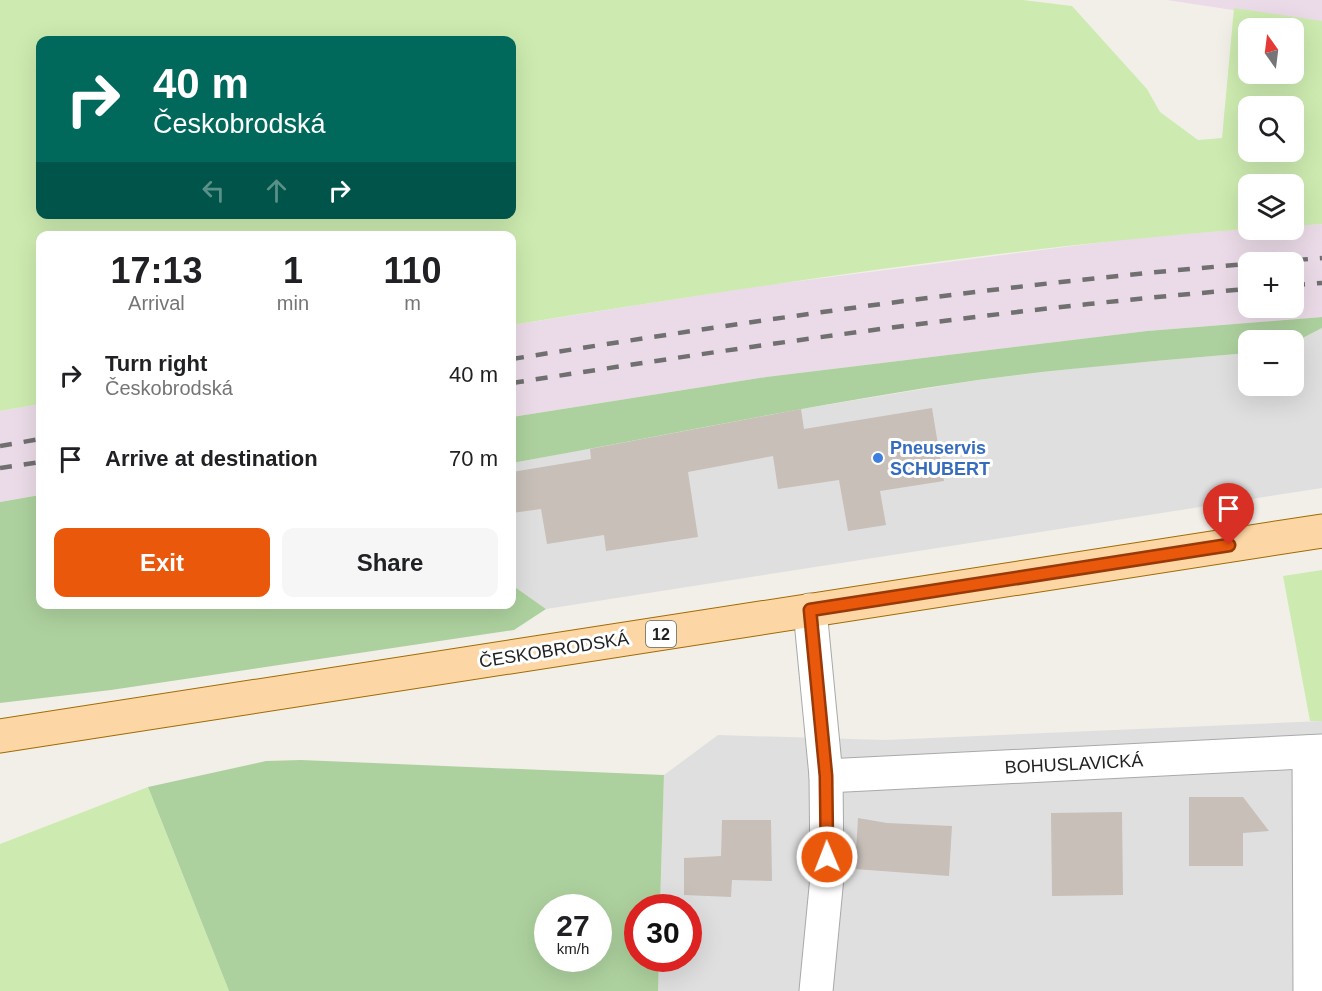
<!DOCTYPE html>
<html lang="en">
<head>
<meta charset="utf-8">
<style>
	body { margin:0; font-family:Helvetica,sans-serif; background:#f6f6f6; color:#202124; height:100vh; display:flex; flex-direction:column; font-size:22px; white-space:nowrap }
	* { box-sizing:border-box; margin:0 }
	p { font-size:20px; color:#757577 }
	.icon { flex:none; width:33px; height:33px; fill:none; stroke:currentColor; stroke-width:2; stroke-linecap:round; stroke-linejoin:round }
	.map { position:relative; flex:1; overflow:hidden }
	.panel { position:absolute; left:36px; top:231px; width:480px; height:378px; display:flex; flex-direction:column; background:#fff; border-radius:12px; box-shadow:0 6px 24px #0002 }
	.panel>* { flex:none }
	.top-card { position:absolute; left:36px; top:36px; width:480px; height:183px; border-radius:12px; box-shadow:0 6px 24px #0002; background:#00695c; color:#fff; overflow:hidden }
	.needle { width:39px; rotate:346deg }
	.fabs { position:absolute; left:1238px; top:18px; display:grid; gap:12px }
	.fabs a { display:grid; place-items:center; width:66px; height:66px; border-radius:12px; background:#fff; box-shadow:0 6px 24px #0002; font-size:30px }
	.speed { position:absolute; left:534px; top:894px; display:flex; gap:12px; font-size:30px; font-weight:700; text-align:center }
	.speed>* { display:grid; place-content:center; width:78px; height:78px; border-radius:50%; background:#fff; box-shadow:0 6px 24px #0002; line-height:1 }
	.speed small { font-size:15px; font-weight:400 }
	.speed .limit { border:9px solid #d22; background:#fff; color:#111 }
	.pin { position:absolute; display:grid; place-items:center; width:51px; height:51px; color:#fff; margin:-62px -26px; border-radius:50% 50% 50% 0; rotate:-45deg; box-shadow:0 0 6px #0007 }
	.pin .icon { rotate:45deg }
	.me { position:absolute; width:66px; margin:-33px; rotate:359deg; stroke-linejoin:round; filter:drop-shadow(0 0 4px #0008) }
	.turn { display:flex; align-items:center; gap:21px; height:126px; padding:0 18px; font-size:27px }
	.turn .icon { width:78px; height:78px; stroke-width:2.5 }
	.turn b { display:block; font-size:42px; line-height:51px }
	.lanes { display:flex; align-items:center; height:57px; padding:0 18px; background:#0003; justify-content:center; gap:30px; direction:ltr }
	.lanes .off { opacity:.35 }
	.eta { display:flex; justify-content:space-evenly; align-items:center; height:102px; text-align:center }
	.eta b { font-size:36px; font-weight:700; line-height:42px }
	.primary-button { display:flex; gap:12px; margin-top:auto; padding:12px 18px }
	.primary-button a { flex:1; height:69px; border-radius:12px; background:#ea580c; color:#fff; font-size:24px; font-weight:700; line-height:69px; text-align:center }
	.primary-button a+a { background:#f6f6f6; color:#202124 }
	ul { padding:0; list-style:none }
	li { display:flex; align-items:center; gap:18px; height:84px; padding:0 18px }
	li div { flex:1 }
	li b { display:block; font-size:22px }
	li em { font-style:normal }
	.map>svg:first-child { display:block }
</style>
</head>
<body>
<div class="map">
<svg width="1322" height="991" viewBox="0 0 1322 991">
	<rect width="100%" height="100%" fill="#f2efe9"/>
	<!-- residential -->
	<g fill="#e0dfdf">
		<path d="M1322 328V488L546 609 512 585V463L801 409 978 380 1086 367 1248 353V386H1293V343Z"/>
		<path d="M1322 721V991H658L659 959 688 958V908L660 907 664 775 718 735 885 740Z"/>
	</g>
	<!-- industrial -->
	<g fill="#ebdbe8" fill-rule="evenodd">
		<path d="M1167 0H1322V23L1285 18Z"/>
		<path d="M1322 224V317L1147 331 766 377 512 417V325L752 287 1144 237 1248 229 1293 230V226ZM1248 262H1293V308H1248Z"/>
		<path d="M40 404V495L0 502V411Z"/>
	</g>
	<!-- grass -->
	<g fill="#cdebb0" fill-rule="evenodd">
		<path d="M0 0H1023L1072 6 1147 89 1160 112 1198 140 1222 138 1234 8 1322 21V224L1293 226V184H1248V229C1001 248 756 286 512 325V236H40V404L0 411ZM1248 28H1293V74H1248ZM40 40H512V214H40ZM1248 106H1293V152H1248Z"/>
		<path d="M1322 570V721H1310L1283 576Z"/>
		<path d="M148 787 229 991H0V844Z"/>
	</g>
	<!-- forest -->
	<g fill="#add19e" fill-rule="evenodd">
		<path d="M1322 317V328L1293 343V340H1248V353C1158 361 1067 368 978 380 820 403 667 435 512 463V417L766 377 1147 331Z"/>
		<path d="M40 495V604H512V585L546 609 514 630 111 690 0 703V502Z"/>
		<path d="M301 760 664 775 660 907 638 908V958L659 959 658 991H229L148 787 266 761ZM548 908H598V958H548Z"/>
	</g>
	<!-- building -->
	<g fill="#c7bfb8">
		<path d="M932 408 944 481 880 491 886 525 848 531 839 480 778 489 773 456 688 472 698 537 606 551 604 535 547 544 541 509 512 513V472L591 459 590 449 801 409 804 429Z"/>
		<path d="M1189 797H1243L1269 831 1243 833V866H1189Z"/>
		<path d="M1122 812 1123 895 1052 896 1051 813Z"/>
		<path d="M858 818 887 823 952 826 949 876 855 869Z"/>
		<path d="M722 820H771L772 881 732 880 731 897 684 895V858L721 856Z"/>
	</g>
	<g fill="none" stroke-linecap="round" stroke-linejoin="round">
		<defs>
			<g id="minor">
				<path d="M810 610 826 776 827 877 816 991"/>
				<path d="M1309 752 1310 991"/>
				<path d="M826 776 1322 751"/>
			</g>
			<path id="major" d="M0 736 1322 531"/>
		</defs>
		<!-- minor casing -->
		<use href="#minor" stroke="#a9a9a9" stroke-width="35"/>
		<!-- major casing -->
		<use href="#major" stroke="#a06b00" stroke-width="35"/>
		<!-- minor -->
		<use href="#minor" stroke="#fff" stroke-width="33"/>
		<!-- major -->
		<use href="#major" stroke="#fcd6a4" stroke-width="33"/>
		<!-- rail -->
		<g stroke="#707070" stroke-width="4.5" stroke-dasharray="12 12" stroke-linecap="butt">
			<path d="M1272 262 1322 258"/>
			<path d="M1293 285 1322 283"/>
			<path d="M512 359C756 320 1001 284 1248 264"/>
			<path d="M512 383C756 345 1001 309 1248 289"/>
			<path d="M0 446 40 439"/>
			<path d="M0 468 40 462"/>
		</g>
	</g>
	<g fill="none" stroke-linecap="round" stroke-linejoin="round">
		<defs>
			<path id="route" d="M827 857 826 776 810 610 1229 545"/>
		</defs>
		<!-- route casing -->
		<use href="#route" stroke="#983908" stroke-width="15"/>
		<!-- route -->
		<use href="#route" stroke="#ea580c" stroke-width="10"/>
	</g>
	<!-- markers -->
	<circle fill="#3f7fe0" stroke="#fff" stroke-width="2" cx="878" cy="458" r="6"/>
	<g text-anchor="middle" stroke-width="6" stroke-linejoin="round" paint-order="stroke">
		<!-- shield labels -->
		<rect fill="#fff" stroke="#646464" stroke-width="1.5" x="646" y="621" width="30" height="26" rx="4.5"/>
		<g font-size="16" font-weight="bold" fill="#222">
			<text x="661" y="640">12</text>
		</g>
		<!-- shop labels -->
		<g font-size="18" font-weight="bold" fill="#366cbe" stroke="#fff" text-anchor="start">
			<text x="890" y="454">Pneuservis<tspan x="890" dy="21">SCHUBERT</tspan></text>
		</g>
		<!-- street labels -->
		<g font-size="18" fill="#222" stroke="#fff">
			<text transform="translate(554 650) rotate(-9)" y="6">ČESKOBRODSKÁ</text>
			<text transform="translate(1074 764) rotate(-3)" y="6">BOHUSLAVICKÁ</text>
		</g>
	</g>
</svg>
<div class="fabs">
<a><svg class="needle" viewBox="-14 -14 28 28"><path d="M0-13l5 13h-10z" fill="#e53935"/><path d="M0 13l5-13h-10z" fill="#757577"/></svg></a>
<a><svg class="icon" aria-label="search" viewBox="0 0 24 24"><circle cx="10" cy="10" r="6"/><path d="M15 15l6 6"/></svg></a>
<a><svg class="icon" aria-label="layers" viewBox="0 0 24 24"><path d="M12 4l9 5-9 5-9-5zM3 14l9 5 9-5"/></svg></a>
<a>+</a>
<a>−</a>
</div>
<div class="speed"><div>27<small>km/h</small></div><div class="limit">30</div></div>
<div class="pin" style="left:1229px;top:545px;background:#d93025"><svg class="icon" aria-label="arrive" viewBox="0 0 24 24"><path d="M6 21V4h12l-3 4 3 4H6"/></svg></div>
<svg class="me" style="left:827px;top:857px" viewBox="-20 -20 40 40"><circle r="17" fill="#ea580c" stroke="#fff" stroke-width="3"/><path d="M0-11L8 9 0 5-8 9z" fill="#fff"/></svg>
<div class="top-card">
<div class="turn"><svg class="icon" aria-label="right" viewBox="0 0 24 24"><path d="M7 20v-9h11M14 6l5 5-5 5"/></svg><div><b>40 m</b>Českobrodská</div></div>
<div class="lanes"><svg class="icon off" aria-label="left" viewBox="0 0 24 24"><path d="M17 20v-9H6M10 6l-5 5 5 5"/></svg><svg class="icon off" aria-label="ahead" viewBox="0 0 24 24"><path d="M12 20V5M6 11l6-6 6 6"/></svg><svg class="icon" aria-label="right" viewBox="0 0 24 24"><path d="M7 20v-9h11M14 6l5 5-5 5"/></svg></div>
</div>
<section class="panel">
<div class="eta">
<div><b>17:13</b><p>Arrival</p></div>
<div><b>1</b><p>min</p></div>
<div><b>110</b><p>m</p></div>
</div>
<ul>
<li><svg class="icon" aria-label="right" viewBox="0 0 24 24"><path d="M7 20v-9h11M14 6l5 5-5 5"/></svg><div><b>Turn right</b><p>Českobrodská</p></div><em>40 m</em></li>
<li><svg class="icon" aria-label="arrive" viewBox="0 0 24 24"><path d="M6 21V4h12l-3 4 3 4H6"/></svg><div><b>Arrive at destination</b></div><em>70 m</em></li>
</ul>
<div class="primary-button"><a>Exit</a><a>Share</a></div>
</section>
</div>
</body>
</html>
